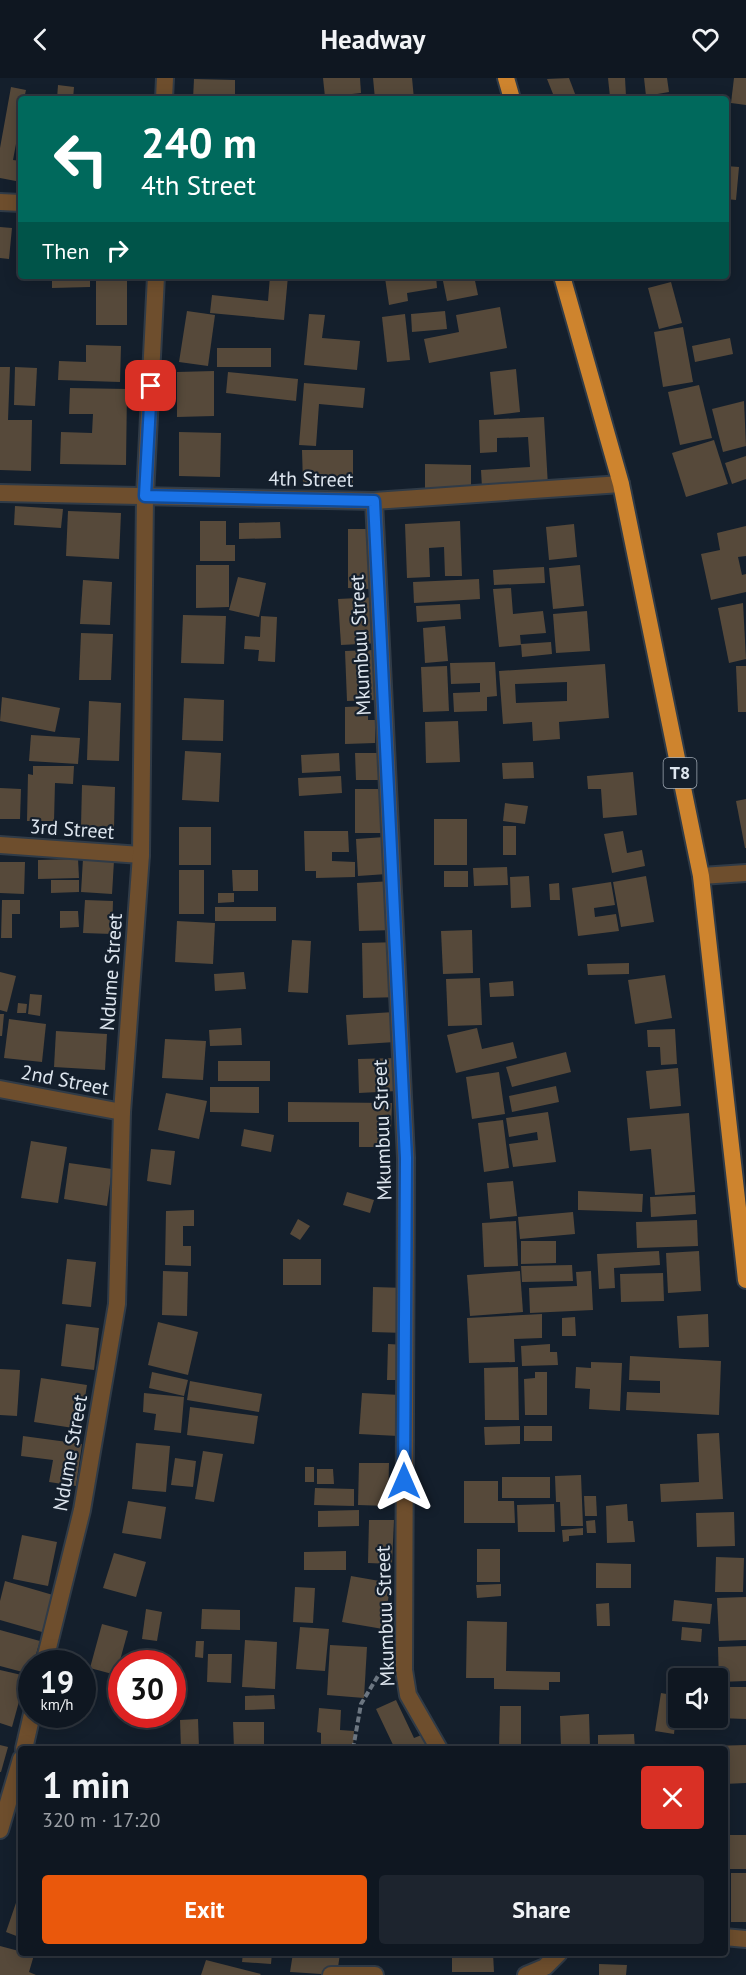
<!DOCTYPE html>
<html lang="en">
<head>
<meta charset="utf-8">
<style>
	body { margin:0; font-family:"PT Sans",sans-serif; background:#1d242e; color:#f1f3f6; height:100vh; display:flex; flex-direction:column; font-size:22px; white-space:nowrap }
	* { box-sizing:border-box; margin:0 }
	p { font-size:20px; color:#9b9fa5 }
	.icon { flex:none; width:33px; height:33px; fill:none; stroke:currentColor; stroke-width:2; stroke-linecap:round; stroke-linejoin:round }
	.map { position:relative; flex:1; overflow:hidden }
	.sheet { position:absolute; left:18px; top:1668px; width:710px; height:210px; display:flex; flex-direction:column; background:#0f1721; border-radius:6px; box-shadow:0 3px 15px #0003,0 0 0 2px #2f363f }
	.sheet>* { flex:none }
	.banner { position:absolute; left:18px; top:18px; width:711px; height:183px; border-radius:6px; box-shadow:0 3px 15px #0003,0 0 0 2px #2f363f; background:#00695c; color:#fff; overflow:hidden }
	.controls { position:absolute; left:668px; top:1590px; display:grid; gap:12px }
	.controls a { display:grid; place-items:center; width:60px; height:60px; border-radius:6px; background:#0f1721; box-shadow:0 3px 15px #0003,0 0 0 2px #2f363f; font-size:30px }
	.speed { position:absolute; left:18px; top:1572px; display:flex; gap:12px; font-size:30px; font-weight:700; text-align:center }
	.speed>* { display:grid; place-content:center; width:78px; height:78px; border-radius:50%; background:#0f1721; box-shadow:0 3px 15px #0003,0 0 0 2px #2f363f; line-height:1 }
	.speed small { font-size:15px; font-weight:400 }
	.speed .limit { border:9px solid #d22; background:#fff; color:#111 }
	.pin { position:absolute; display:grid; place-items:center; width:51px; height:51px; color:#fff; margin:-26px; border-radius:12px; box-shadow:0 3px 9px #0006 }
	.me { position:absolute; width:66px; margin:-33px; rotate:0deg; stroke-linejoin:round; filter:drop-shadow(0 0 4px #0008) }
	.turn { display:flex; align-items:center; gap:21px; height:126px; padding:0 24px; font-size:27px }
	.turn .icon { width:78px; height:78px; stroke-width:2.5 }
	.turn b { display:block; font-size:42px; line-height:51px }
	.then { display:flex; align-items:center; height:57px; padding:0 24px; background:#0003; gap:12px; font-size:22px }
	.round { display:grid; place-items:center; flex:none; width:63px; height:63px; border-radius:6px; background:#1d242e }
	.headline { display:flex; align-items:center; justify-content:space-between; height:102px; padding:0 24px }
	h1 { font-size:36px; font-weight:800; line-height:45px }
	.cta { display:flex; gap:12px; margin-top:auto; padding:12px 24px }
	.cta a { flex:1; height:69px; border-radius:6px; background:#ea580c; color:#fff; font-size:24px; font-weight:800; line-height:69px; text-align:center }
	.cta a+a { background:#1d242e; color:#f1f3f6 }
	header { display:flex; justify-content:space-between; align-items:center; height:78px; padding:0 24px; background:#0f1721; font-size:27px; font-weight:800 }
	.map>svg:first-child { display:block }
</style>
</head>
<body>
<header><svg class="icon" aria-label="back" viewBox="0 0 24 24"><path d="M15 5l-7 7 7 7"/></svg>Headway<svg class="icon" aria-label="heart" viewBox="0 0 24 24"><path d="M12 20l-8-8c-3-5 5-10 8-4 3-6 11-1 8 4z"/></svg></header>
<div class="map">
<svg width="746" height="1897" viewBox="0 0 746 1897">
	<rect width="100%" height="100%" fill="#141f2c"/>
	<!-- building -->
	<g fill="#56493a" fill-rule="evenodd">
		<path d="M323 0H360L361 15 325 19Z"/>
		<path d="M373 0H412L414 21H375Z"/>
		<path d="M569 0 577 21H555L547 1Z"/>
		<path d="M608 0H625L626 18 610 19Z"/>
		<path d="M644 0H667L669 14 646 18Z"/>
		<path d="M734 0H746V27L731 25Z"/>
		<path d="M194 1 235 2V21H193Z"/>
		<path d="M58 7 74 9 73 21H57Z"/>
		<path d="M11 9 26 12 24 21H21V39L13 82 21 83V104L0 100V70Z"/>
		<path d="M726 88 739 89 736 122 726 121Z"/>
		<path d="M0 149 12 150 9 181 0 180Z"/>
		<path d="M18 152H21V175H17Z"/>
		<path d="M52 198H90V209L52 210Z"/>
		<path d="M270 198H288L284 242 210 235 212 217 268 223Z"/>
		<path d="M396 198H436L437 210 407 215 408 223 389 227 385 200Z"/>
		<path d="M442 198H474L478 217 447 223Z"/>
		<path d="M127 202V247H96V203Z"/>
		<path d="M671 204 682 245 659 251 648 210Z"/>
		<path d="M500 229 507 270 429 285 424 261 459 254 456 237Z"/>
		<path d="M187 233 215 237 208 288 179 284Z"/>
		<path d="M445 233 447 251 412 254 411 236Z"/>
		<path d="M309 236 325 237 322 260 360 263 357 292 304 287Z"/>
		<path d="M405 236 410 282 387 284 382 239Z"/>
		<path d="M683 249 693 304 663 309 654 254Z"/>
		<path d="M730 260 733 276 695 284 692 268Z"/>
		<path d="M86 267 121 268 120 304 58 302 59 283 86 284Z"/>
		<rect x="217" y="270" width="54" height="19"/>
		<path d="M0 289H10L8 342H32L31 393 0 392Z"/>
		<path d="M15 289 37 290 35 328 14 327Z"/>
		<path d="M516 291 520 334 494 337 490 294Z"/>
		<path d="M214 293V338L177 339V294Z"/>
		<path d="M228 294 298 301 296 323 226 315Z"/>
		<path d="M304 305 365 310 363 330 319 326 316 368 299 367Z"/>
		<path d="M699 307 712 360 680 367 668 314Z"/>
		<path d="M70 310 127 311 126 387 60 386 61 354 92 355 93 336H69Z"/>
		<path d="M744 323 746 368 723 374 712 331Z"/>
		<path d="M544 339 548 408 482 410 481 392 530 389 528 359 497 360V374L480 375 479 342Z"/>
		<path d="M179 354 221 355 220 399 179 398Z"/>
		<path d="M714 362 728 406 686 419 672 375Z"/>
		<path d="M302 372H353V405L303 406Z"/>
		<path d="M746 378V401L732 406 725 385Z"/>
		<path d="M425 386 471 387V410H425Z"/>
		<path d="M15 428 63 431 61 450 14 447Z"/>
		<path d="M68 433 121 435 119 481 66 478Z"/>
		<path d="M200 443H226V467H235V483H200Z"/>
		<path d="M460 443 462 498H445L444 469 429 470 430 499 407 500 405 446Z"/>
		<path d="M280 444 281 460 239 461V445Z"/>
		<path d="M574 446 577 479 549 482 546 449Z"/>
		<path d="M746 448V478L738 479 742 497 746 496V514L711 522 701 476 720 472 717 455Z"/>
		<path d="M348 451H372L371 511 348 510Z"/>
		<path d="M196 487H229V529L196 530Z"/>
		<path d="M580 487 584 528 553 531 549 490Z"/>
		<path d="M544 489 545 505 494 507 493 492Z"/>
		<path d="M238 499 266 505 259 539 229 532Z"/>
		<path d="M479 501 480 521 414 525 413 504Z"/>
		<path d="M83 502 112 504 110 547 80 546Z"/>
		<path d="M511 510 513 536 543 533 546 555 520 557 521 567 499 569 493 511Z"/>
		<path d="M378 519 380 565 341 567 338 521Z"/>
		<path d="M743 525 746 581 729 585 718 530Z"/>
		<path d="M460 526 461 541 417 544 416 528Z"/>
		<path d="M587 533 590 573 556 575 553 536Z"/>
		<path d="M183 537 226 538 224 586 181 585Z"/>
		<path d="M261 538 277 539 275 584 258 583 259 572 244 571 245 558 260 559Z"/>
		<path d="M445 548 448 583 425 585 423 550Z"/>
		<path d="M81 555 113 556 111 602H79Z"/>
		<path d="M551 564 552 576 522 579 521 566Z"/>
		<path d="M374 572 376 622 347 623 345 573Z"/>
		<path d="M495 584 497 618 487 619V633L454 634 453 615 480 614V605L451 606 450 585Z"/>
		<path d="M605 586 609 640 559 644 560 661 533 663 532 644 503 646 499 593ZM567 604V623L516 625 515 606Z"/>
		<path d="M447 588 449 633 423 634 421 589Z"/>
		<path d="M736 588H746V634H738Z"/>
		<path d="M2 619 60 630 55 654 0 643Z"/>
		<path d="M184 620 224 622 223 663 182 662Z"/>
		<path d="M89 623 121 625 119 683 87 682Z"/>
		<path d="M368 628V642H375V665L345 666V629Z"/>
		<path d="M458 643 460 684 426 685 425 644Z"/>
		<path d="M31 657 80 660 78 686 29 683Z"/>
		<path d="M185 673 221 675 219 724 182 722Z"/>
		<path d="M339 675 340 693 302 695 301 677Z"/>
		<path d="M355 675H383V702H356Z"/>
		<path d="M533 684 534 700 503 701 502 685Z"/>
		<path d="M33 688H74L73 706 55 705 54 743H27L28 696 33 697Z"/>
		<path d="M633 694 637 737 603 740 601 711H588L587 698Z"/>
		<path d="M341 698 342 715 299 718 298 700Z"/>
		<path d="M82 707 115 709 114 749 81 748Z"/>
		<path d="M0 710 21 711 20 741H0Z"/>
		<path d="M355 711H383L384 755H355Z"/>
		<path d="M746 721V770H745L736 723Z"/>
		<path d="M505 725 528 728 525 746 503 743Z"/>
		<rect x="434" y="741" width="33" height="46"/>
		<rect x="503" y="748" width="13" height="29"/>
		<rect x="179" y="749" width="32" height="38"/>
		<path d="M304 753H348L349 774H332V783L355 784V799L316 800V793H305Z"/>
		<path d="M623 753 627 775 642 772 645 788 612 795 604 756Z"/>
		<path d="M385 759 387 796 358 798 356 761Z"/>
		<path d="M78 781 79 800 38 801V782Z"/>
		<path d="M83 781 114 783 112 816 81 814Z"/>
		<path d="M0 784H25L24 816 0 815Z"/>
		<path d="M507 789 508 807 474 808 473 790Z"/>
		<rect x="179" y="792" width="25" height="44"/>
		<path d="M232 792H258V813H233Z"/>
		<rect x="444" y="793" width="24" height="16"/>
		<path d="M529 798 531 829 511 830 510 799Z"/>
		<path d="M646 798 654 844 621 849 613 804Z"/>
		<path d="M51 802H79V814L51 815Z"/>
		<path d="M393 803 395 852 359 853 357 805Z"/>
		<path d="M611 804 615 827 594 830 595 839 616 836 619 853 578 858 572 810Z"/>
		<path d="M559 805 560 822H550L549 806Z"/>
		<path d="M218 815H234V824L218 825Z"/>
		<path d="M2 822H20V836H12V860H1Z"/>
		<path d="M85 822 113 823 112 856 83 855Z"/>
		<rect x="215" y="829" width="61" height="14"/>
		<path d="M60 833H78L79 849 60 850Z"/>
		<path d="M177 843 215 845 213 886 175 884Z"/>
		<path d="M472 852 473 895 443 896 441 853Z"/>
		<path d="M292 862 311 863 308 915 288 914Z"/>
		<path d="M401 864 402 919 363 920 362 865Z"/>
		<path d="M629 885V896L588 897 587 886Z"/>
		<path d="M0 894 16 898 7 934 0 932Z"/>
		<path d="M244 894 246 911 215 913 214 896Z"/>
		<path d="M665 897 672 940 635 946 628 902Z"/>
		<path d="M480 900 482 947 448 948 446 901Z"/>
		<path d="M513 903 514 918 490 919 489 905Z"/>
		<path d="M30 916 42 917 40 938 28 936Z"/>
		<path d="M18 925 27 926 26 935H17Z"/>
		<path d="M394 934 395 964 348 967 346 937Z"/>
		<path d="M0 936H4L2 958H0Z"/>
		<path d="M9 941 46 946 42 984 4 980Z"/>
		<path d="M241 950 242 967 210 968 209 952Z"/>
		<path d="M477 950 482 971 513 964 517 980 456 995 447 957Z"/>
		<path d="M675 951 677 986 661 987 660 969H648L647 952Z"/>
		<path d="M56 953 107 956 105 992 54 989Z"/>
		<path d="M165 961 206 963 203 1002 162 1000Z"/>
		<path d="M566 974 571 994 512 1009 506 989Z"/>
		<path d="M396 980 397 1013 359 1015 358 981Z"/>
		<rect x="218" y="983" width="52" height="20"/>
		<path d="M678 990 681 1028 650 1031 646 993Z"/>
		<path d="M499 994 505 1036 472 1041 466 999Z"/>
		<path d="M556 1008 559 1024 512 1034 509 1018Z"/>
		<path d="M210 1009H259V1035L210 1034Z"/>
		<path d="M166 1015 207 1023 199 1061 158 1052Z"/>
		<path d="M288 1024 392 1025 391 1053 386 1052V1069H359V1044H288Z"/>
		<path d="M548 1034 556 1084 513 1089 509 1066 538 1062 537 1054 509 1059 506 1040Z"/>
		<path d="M689 1035 695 1114 655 1117 651 1071 630 1073 627 1040Z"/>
		<path d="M503 1042 509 1090 484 1094 478 1045Z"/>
		<path d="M244 1051 274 1057 271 1074 241 1068Z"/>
		<path d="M31 1063 67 1069 58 1125 21 1120Z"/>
		<path d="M151 1071 175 1073 171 1107 147 1103Z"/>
		<path d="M69 1085 112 1091 107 1128 64 1121Z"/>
		<path d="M513 1103 517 1138 490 1141 487 1105Z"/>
		<path d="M578 1113 643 1116 642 1134 578 1132Z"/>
		<path d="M347 1114 374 1122 370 1135 343 1127Z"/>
		<path d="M695 1117 696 1136 651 1139 650 1119Z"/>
		<path d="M194 1132V1148H183V1168H191V1188L165 1187 166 1133Z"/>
		<path d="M573 1134 575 1156 520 1161 518 1139Z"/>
		<path d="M298 1141 310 1148 300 1162 290 1156Z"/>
		<path d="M697 1142 698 1168 637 1170 636 1144Z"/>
		<path d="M516 1143 518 1188 484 1189 482 1145Z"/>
		<path d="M521 1163H556V1185L521 1186Z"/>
		<path d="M659 1173 660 1187 614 1190 615 1210 599 1211 597 1176Z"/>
		<path d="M699 1173 701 1213 668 1215 666 1175Z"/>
		<path d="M67 1181 96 1184 91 1229 62 1226Z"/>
		<rect x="283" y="1181" width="38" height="26"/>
		<path d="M572 1187 573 1203 522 1204 521 1188Z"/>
		<path d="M163 1193 188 1194 187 1238 162 1237Z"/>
		<path d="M520 1193 523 1234 470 1238 467 1197Z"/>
		<path d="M591 1193 593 1232 530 1235 529 1210 577 1208 576 1194Z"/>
		<path d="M663 1195 664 1223 621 1224 620 1196Z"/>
		<path d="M373 1209 406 1210 405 1255 372 1254Z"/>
		<path d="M542 1236V1260L514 1261 515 1284 469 1285 467 1240Z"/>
		<path d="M708 1236 709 1269 679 1270 677 1238Z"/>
		<path d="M575 1239 576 1258H562V1240Z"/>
		<path d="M158 1244 198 1254 188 1297 148 1287Z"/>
		<path d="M66 1246 99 1250 94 1292 61 1288Z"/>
		<path d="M388 1266 406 1267 404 1302H387Z"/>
		<path d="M550 1266V1274H557L558 1287 522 1288 521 1268Z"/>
		<path d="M630 1278 721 1283 719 1337 626 1332 627 1314 660 1315V1303L629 1302Z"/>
		<path d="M591 1284 622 1285 620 1333 589 1331 590 1311 575 1310 576 1289 591 1290Z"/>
		<path d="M518 1289 519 1342H485L484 1290Z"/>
		<path d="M0 1291 20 1292 17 1338 0 1337Z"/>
		<path d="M152 1294 188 1302 184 1318 149 1310Z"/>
		<path d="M535 1294H547V1337H525L524 1301 535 1300Z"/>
		<path d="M41 1300 87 1307 80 1351 34 1344Z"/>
		<path d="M190 1303 262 1316 259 1334 187 1322Z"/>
		<path d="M144 1315 184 1319 181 1355 154 1352 156 1336 143 1334Z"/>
		<path d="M362 1315 400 1317 398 1358 359 1356Z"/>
		<path d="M190 1329 258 1338 254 1366 187 1357Z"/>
		<path d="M520 1348V1366L485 1367 484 1349Z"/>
		<rect x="524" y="1348" width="28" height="15"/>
		<path d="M719 1355 723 1421 661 1424 660 1406 699 1404 697 1356Z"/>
		<path d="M23 1358 82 1366 76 1408 49 1404 53 1382 21 1378Z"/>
		<path d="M136 1365 170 1368 166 1414 132 1411Z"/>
		<path d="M203 1373 223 1376 214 1424 195 1421Z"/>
		<path d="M175 1380 196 1383 193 1409 171 1407Z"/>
		<path d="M359 1385H389L388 1428 358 1427Z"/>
		<rect x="305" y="1389" width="9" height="15"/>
		<path d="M317 1391H333L334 1406H317Z"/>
		<path d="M581 1397 583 1448H561L560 1424H556L555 1398Z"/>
		<rect x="502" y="1399" width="48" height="21"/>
		<path d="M464 1403H498V1423H514L515 1445H464Z"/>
		<path d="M315 1410 354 1411V1428L314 1427Z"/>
		<path d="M584 1418H596L597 1438H585Z"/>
		<path d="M128 1423 166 1429 161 1461 122 1455Z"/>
		<path d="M554 1426 555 1454H518L517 1427Z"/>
		<path d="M627 1426 628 1443H633L635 1464 607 1465 606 1428Z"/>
		<path d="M359 1432V1448L318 1449V1433Z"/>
		<path d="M734 1434 735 1468 697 1469 696 1435Z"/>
		<path d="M369 1442H394L392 1486 368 1485Z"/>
		<path d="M595 1442 596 1455H587L586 1443Z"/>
		<path d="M583 1450V1457L569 1458V1463L563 1464 562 1452Z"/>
		<path d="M22 1457 57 1464 48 1508 13 1501Z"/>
		<rect x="477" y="1471" width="23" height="33"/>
		<path d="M346 1473V1492H304V1474Z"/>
		<path d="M114 1475 146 1484 136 1519 103 1510Z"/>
		<path d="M716 1479 744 1480 743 1514H715Z"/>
		<path d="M596 1485 631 1486V1510H596Z"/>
		<path d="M351 1498 391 1505 383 1551 342 1544Z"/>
		<path d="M5 1503 53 1517 42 1554 0 1542V1523Z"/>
		<path d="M501 1506V1518L477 1520 476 1507Z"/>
		<path d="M295 1509 315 1510 313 1545 293 1544Z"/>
		<path d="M746 1519V1562L719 1563 717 1520Z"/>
		<path d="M674 1522 712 1526 710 1546 672 1543Z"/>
		<path d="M609 1525 610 1548H597L596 1526Z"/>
		<path d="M146 1531 162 1534 157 1563 142 1561Z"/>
		<path d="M202 1531 240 1532V1552L201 1551Z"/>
		<path d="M467 1543 507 1544 506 1593 560 1594V1604H549V1612L494 1611V1600H466Z"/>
		<path d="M102 1546 128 1553 116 1597 90 1590Z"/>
		<path d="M300 1549 329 1551 325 1593 296 1591Z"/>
		<path d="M682 1549 702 1551 701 1564 681 1562Z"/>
		<path d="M0 1552 40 1563 30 1596 0 1588Z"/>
		<path d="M245 1562 277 1564 275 1611 242 1609Z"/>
		<path d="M196 1563H204L203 1580 195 1579Z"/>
		<path d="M330 1567 367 1569 364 1620 327 1617Z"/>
		<path d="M746 1568V1603L719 1604 718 1569Z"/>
		<path d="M208 1576H232L231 1605 207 1604Z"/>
		<path d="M0 1592 26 1598 12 1649 0 1645Z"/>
		<path d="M718 1609H746V1641L718 1640Z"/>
		<path d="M661 1615 678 1618 674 1656 655 1653Z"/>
		<path d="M274 1617 275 1631 245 1632V1618Z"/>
		<path d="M396 1622 414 1660 424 1656 431 1671H395L376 1631Z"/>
		<path d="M500 1628H521V1671H499Z"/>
		<path d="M319 1630 341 1632 340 1652 354 1653 353 1671H321V1655L317 1654Z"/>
		<path d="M589 1636 590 1670 561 1671 560 1638Z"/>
		<path d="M198 1641 199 1670 181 1671 180 1642Z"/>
		<path d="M233 1644H264V1671H234Z"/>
		<path d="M634 1656 635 1671H598V1657Z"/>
		<path d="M0 1667 8 1669 1 1694H0Z"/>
		<path d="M746 1667V1705L724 1706V1671H712V1668Z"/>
		<rect x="724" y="1757" width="22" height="34"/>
		<rect x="731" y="1795" width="15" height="49"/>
		<path d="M17 1822 21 1824V1866L17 1864 19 1859 6 1854Z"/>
		<path d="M0 1868 34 1877 29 1894 36 1897H0Z"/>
		<path d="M243 1875H272L271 1886 242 1884Z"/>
		<path d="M293 1875H340L337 1897 290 1894Z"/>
		<path d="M452 1875H493L494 1894H452Z"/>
		<path d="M206 1882 261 1896 260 1897H201Z"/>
		<path d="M599 1886 627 1887 626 1897H599Z"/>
	</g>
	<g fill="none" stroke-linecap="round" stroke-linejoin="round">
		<defs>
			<g id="minor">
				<path d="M164 21 165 0"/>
				<path d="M0 124 21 125"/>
				<path d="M0 415 374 423 621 406"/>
				<path d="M374 423 406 1080 404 1592 408 1617 439 1671"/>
				<path d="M0 767 141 777"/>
				<path d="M701 798 746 795"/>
				<path d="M0 1011 122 1034"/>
				<path d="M44 1586 82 1432 117 1226 122 1034 141 777 145 418 156 198"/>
				<path d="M24 1671 32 1636"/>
				<path d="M0 1752 21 1681"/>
				<path d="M724 1859 746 1861"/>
				<path d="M331 1897H375"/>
				<path d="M526 1897 545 1889 559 1875"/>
			</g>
			<g id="trunk">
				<path d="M506 0 512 21"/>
				<path d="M562 198 621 406 701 798 746 1202"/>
			</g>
		</defs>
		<!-- minor casing -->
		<use href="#minor" stroke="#303b47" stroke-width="20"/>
		<!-- trunk casing -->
		<use href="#trunk" stroke="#303b47" stroke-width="20"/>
		<!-- path -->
		<path stroke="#6c7681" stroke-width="4" stroke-dasharray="6 3" stroke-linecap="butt" d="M353 1671 361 1626 381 1593"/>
		<!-- minor -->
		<use href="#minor" stroke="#6e4e2d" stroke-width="16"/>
		<!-- trunk -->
		<use href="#trunk" stroke="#ce842e" stroke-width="16"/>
	</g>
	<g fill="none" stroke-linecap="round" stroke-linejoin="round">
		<defs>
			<path id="route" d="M151 308 145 418 374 423 406 1080 404 1403"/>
		</defs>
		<!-- route casing -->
		<use href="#route" stroke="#114b97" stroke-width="15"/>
		<!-- route -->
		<use href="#route" stroke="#1a73e8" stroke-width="10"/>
	</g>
	<g text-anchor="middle" stroke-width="4.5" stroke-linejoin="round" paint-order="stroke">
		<!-- shield labels -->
		<rect fill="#141f2c" stroke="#a1aab4" stroke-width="1.5" x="663.5" y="680" width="33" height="30" rx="4.5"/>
		<g font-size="18" font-weight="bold" fill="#dde5ee">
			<text x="680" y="701">T8</text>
		</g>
		<!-- street labels -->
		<g font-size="20" fill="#dde5ee" stroke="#141f2c">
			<text transform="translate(311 401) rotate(1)" y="7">4th Street</text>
			<text transform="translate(360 567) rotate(-93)" y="7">Mkumbuu Street</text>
			<text transform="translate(72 751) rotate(4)" y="7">3rd Street</text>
			<text transform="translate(111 894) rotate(-86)" y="7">Ndume Street</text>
			<text transform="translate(65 1002) rotate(11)" y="7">2nd Street</text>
			<text transform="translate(382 1052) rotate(-92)" y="7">Mkumbuu Street</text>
			<text transform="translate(70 1375) rotate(-80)" y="7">Ndume Street</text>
			<text transform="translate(385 1538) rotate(-92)" y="7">Mkumbuu Street</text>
		</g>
	</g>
</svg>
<div class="controls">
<a><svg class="icon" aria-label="sound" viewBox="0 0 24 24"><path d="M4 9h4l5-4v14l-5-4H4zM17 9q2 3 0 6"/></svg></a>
</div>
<div class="speed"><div>19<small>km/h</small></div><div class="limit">30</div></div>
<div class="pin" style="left:151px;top:308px;background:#d93025"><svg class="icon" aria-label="arrive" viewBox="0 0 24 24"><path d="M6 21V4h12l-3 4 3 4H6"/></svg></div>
<svg class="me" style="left:404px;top:1403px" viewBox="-20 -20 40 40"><path d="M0-17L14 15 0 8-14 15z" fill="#1a73e8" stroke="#fff" stroke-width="4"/></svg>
<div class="banner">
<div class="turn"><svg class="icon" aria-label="left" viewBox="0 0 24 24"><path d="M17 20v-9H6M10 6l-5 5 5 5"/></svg><div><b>240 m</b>4th Street</div></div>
<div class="then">Then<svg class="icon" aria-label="right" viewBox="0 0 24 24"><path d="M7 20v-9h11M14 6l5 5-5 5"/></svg></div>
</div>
<section class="sheet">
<div class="headline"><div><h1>1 min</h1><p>320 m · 17:20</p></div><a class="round" style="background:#d93025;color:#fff"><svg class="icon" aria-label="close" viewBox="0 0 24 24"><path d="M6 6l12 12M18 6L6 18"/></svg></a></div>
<div class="cta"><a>Exit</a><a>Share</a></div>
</section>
</div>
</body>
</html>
